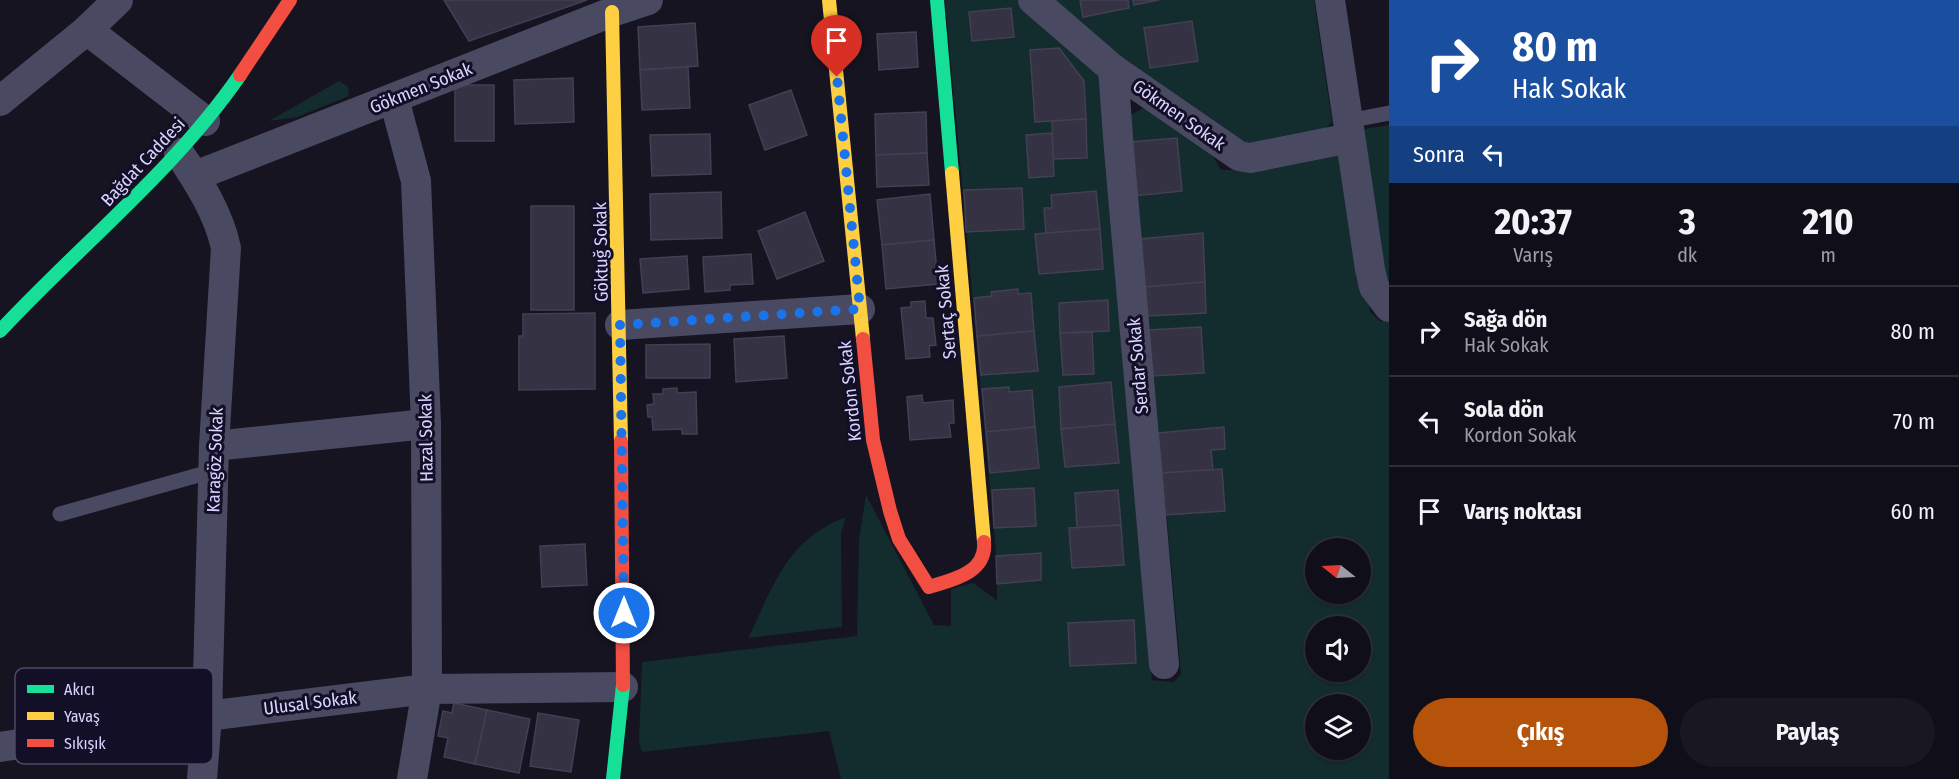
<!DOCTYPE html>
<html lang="tr">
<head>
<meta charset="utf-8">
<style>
	body { margin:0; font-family:"Fira Sans Condensed",sans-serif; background:#191822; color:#f1f3f6; height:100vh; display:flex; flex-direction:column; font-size:22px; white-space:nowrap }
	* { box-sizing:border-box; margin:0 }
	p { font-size:20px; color:#9c9ca2 }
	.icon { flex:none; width:33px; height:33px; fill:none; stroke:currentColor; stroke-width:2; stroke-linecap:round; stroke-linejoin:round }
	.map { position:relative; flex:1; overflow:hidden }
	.details { display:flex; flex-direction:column; background:#100f19; width:570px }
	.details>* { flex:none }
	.top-card { background:#1a4fa0; color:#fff; overflow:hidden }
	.needle { width:39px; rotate:288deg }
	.tools { position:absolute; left:1305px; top:538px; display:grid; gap:12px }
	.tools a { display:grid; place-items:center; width:66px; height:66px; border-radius:50%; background:#100f19; box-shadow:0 2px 4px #0004,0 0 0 2px #302f38; font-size:30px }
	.pin { position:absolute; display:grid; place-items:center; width:51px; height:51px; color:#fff; margin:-62px -26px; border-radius:50% 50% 50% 0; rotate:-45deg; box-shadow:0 0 6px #0007 }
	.pin .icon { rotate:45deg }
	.me { position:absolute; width:66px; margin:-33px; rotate:0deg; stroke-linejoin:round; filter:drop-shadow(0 0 4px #0008) }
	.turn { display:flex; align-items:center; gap:21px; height:126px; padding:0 24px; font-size:27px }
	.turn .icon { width:78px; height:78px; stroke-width:2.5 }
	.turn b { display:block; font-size:42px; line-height:51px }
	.then { display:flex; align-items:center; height:57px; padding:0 24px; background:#0003; gap:12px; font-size:22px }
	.eta { display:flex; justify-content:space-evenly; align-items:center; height:102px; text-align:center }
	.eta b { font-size:36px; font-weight:700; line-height:42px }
	.cta { display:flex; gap:12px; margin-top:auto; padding:12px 24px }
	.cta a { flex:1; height:69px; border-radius:36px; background:#b45309; color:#fff; font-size:24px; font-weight:700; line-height:69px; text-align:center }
	.cta a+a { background:#191822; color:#f1f3f6 }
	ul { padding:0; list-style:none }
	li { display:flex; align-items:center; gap:18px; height:90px; padding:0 24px; border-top:2px solid #302f38 }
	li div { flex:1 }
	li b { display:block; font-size:22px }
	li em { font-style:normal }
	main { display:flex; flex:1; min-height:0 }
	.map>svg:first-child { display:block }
</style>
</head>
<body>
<main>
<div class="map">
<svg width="1389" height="779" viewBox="0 0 1389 779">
	<rect width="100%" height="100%" fill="#161421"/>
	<!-- green -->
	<g fill="#132c2d" fill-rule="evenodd">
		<path d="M945 0H1017L1099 75 1102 93 1152 680 1174 682 1181 673 1130 115 1148 106 1208 147 1221 170H1234L1323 150 1343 157 1350 170 1370 312 1380 321 1389 322V779H841L829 731 642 752 639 742 642 662 857 636 859 539 866 495 934 625 951 626V589L973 583 997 600V564ZM1316 549H1360V594H1316ZM1316 627H1360V672H1316ZM1316 705H1360V750H1316Z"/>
		<path d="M1050 0H1314L1332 122 1322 132 1253 148 1213 130Z"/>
		<path d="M339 81 348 87 349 96 297 117 269 121Z"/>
		<path d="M1389 125V297L1364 129Z"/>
		<path d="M846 517 841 533 842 627 748 638C775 584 785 541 846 517Z"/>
	</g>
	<!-- building -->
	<g fill="#343243" stroke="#433f54" stroke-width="1.5">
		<path d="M444 0H587L469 41Z"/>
		<path d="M1080 0H1128L1129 8 1083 17Z"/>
		<path d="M1133 0H1159L1134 5Z"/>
		<path d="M1011 8 1014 37 972 41 969 12Z"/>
		<path d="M1192 21 1198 61 1150 68 1144 28Z"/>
		<path d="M695 23 698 66 640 70 638 27Z"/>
		<path d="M916 32 918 67 879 70 877 34Z"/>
		<path d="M1059 48 1084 81 1086 119 1035 122 1030 50Z"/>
		<path d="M688 67 690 108 642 110 640 70Z"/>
		<path d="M573 78 574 122 515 124 514 80Z"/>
		<rect x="455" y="85" width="39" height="56"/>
		<path d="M791 90 807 135 765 150 749 105Z"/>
		<path d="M926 112 927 153 876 155 875 114Z"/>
		<path d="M1086 119 1087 158 1053 159 1052 121Z"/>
		<path d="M1052 133 1054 176 1029 178 1026 135Z"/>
		<path d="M710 134 711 174 652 176 650 135Z"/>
		<path d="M1177 138 1182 191 1134 196 1129 142Z"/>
		<path d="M927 153 929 185 877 187 876 155Z"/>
		<path d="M1022 188 1024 229 966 232 964 190Z"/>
		<path d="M1096 191 1100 229 1046 233 1044 208H1052L1051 195Z"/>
		<path d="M721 192 722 238 651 240 650 194Z"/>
		<path d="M930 194 934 240 882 245 877 200Z"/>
		<rect x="531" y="206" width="43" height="104"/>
		<path d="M805 212 824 261 777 279 758 231Z"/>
		<path d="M1100 229 1103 269 1039 274 1035 234Z"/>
		<path d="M1203 233 1205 282 1144 287 1139 239Z"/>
		<path d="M934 240 938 284 886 289 882 245Z"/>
		<path d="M751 254 753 284 730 285V290L705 292 703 257Z"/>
		<path d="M687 256 689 289 643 293 640 259Z"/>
		<path d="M1205 282 1206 313 1147 316 1144 287Z"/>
		<path d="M1018 289V294L1031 293 1034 331 977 336 974 298 992 296 991 292Z"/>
		<path d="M1108 300 1109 331 1060 333 1059 303Z"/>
		<path d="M925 301 926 318H933L936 345 929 346 930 357 906 359 901 308 911 307V302Z"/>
		<path d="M595 313V389L519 390V336H523V314Z"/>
		<path d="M1201 327 1204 373 1151 376 1148 330Z"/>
		<path d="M1034 331 1038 371 981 375 977 336Z"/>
		<path d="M1092 332 1094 374 1063 375 1060 333Z"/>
		<path d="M784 336 787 378 736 382 734 339Z"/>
		<path d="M710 344V378H646V345Z"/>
		<path d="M1111 382 1115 424 1061 429 1059 387Z"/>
		<path d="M1009 387V392L1032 390 1035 427 986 432 982 389Z"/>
		<path d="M677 388V393L696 392 697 434H682V429L653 430 652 417H648L647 405 654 404 653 394H663V389Z"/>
		<path d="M922 395 923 403 953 400 954 423H949L951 437 910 440 907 397Z"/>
		<path d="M1115 424 1119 463 1065 467 1061 429Z"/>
		<path d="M1035 427 1039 468 990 473 986 432Z"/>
		<path d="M1224 427 1225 449 1211 450 1213 470 1162 473 1158 433Z"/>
		<path d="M1222 469 1225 511 1165 515 1162 473Z"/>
		<path d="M1034 488 1036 526 994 528 992 490Z"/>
		<path d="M1118 490 1121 525 1077 528 1075 493Z"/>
		<path d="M1121 525 1124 565 1072 568 1069 528Z"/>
		<path d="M585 544 587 585 542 587 540 546Z"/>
		<path d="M1041 553V580L997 584 996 556Z"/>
		<path d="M1134 620 1136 663 1070 666 1068 623Z"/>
		<path d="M454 703 487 710 475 764 444 757 448 738 438 736 443 711 452 713Z"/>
		<path d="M487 710 530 719 519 773 475 764Z"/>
		<path d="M538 713 579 720 571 772 530 766Z"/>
	</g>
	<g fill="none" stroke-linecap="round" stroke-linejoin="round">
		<!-- lane -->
		<g stroke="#4a4962" stroke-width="15">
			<path d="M1348 121 1389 113"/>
			<path d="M60 514 213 471"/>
		</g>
		<!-- street -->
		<g stroke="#4a4962" stroke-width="30">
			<path d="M1033 0 1113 69 1239 156 1250 158 1350 138"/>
			<path d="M1330 0 1370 269 1374 287 1389 307"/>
			<path d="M87 30 205 121"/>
			<path d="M1113 69 1119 150 1164 664"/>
			<path d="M394 99 416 181 426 424 427 689 412 779"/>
			<path d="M0 101 87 30 118 0"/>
			<path d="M179 153C198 181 219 214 226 248L214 446 207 716 202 779"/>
			<path d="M195 176 612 12 648 0"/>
			<path d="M620 325 860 309"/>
			<path d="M214 446 426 424"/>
			<path d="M0 747 207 716 427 689 623 687"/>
		</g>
		<!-- fast -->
		<g stroke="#16e098" stroke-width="14">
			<path d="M937 0 952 173"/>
			<path d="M0 331C80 245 173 172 240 75"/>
			<path d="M613 779 623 685"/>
		</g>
		<!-- slow -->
		<g stroke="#ffcf43" stroke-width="14">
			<path d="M829 0 863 339"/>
			<path d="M612 12 621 441"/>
			<path d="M952 173 984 542"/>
		</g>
		<!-- jam -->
		<g stroke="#f24e42" stroke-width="14">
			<path d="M240 75 290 0"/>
			<path d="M863 339 873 440 890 511 899 539 929 587C952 580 987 573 984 542"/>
			<path d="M621 441 623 685"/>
		</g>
	</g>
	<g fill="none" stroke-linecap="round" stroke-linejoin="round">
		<!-- route -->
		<path stroke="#1a73e8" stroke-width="10" stroke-dasharray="0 18" d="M624 613 620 325 860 309 837 77"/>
	</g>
	<g text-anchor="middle" stroke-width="6" stroke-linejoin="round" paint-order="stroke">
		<!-- street labels -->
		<g font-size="18" fill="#d9d4ff" stroke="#130f26">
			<text transform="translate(421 88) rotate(-22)" y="6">Gökmen Sokak</text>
			<text transform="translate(1179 115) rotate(35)" y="6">Gökmen Sokak</text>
			<text transform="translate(143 162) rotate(-47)" y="6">Bağdat Caddesi</text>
			<text transform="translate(601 252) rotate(-91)" y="6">Göktuğ Sokak</text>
			<text transform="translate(946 312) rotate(-95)" y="6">Sertaç Sokak</text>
			<text transform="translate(1138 366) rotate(-95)" y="6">Serdar Sokak</text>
			<text transform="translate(850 391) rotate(-96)" y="6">Kordon Sokak</text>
			<text transform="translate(426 438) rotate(-91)" y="6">Hazal Sokak</text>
			<text transform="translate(215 460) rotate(-88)" y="6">Karagöz Sokak</text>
			<text transform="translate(310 703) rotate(-7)" y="6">Ulusal Sokak</text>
		</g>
	</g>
	<!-- legend -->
	<rect x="15" y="668" width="198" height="96" rx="9" fill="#130f26" stroke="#4e4a67" stroke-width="1.5"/>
	<rect x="27" y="685" width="27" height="8" fill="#16e098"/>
	<rect x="27" y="712" width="27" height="8" fill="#ffcf43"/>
	<rect x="27" y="739" width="27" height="8" fill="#f24e42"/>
	<g font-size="16" fill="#d9d4ff">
		<text x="64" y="695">Akıcı</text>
		<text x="64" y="722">Yavaş</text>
		<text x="64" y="749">Sıkışık</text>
	</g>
</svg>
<div class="tools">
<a><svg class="needle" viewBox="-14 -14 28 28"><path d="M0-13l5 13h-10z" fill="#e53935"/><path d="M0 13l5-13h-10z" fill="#9c9ca2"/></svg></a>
<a><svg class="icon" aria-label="sound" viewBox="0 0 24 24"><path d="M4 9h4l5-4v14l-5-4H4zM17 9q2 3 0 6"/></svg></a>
<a><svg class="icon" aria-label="layers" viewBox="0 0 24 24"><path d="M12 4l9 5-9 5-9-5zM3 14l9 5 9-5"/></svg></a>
</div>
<div class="pin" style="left:837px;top:77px;background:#d93025"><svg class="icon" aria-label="arrive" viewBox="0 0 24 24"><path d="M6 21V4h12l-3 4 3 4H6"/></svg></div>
<svg class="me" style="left:624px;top:613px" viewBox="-20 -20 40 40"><circle r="17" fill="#1a73e8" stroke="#fff" stroke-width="3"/><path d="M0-11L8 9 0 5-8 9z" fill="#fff"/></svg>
</div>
<section class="details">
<div class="top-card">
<div class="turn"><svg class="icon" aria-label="right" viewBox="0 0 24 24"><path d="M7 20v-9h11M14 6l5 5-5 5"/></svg><div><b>80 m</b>Hak Sokak</div></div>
<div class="then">Sonra<svg class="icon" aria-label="left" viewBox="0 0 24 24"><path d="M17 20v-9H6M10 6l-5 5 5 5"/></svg></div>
</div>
<div class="eta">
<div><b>20:37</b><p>Varış</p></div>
<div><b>3</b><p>dk</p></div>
<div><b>210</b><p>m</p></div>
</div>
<ul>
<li><svg class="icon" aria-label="right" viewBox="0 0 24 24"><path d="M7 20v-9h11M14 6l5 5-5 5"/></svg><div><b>Sağa dön</b><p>Hak Sokak</p></div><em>80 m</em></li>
<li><svg class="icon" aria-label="left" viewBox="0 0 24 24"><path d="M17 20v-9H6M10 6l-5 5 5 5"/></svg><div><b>Sola dön</b><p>Kordon Sokak</p></div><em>70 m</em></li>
<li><svg class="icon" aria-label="arrive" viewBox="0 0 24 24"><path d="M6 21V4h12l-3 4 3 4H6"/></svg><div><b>Varış noktası</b></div><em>60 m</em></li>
</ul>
<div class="cta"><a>Çıkış</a><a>Paylaş</a></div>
</section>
</main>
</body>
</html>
